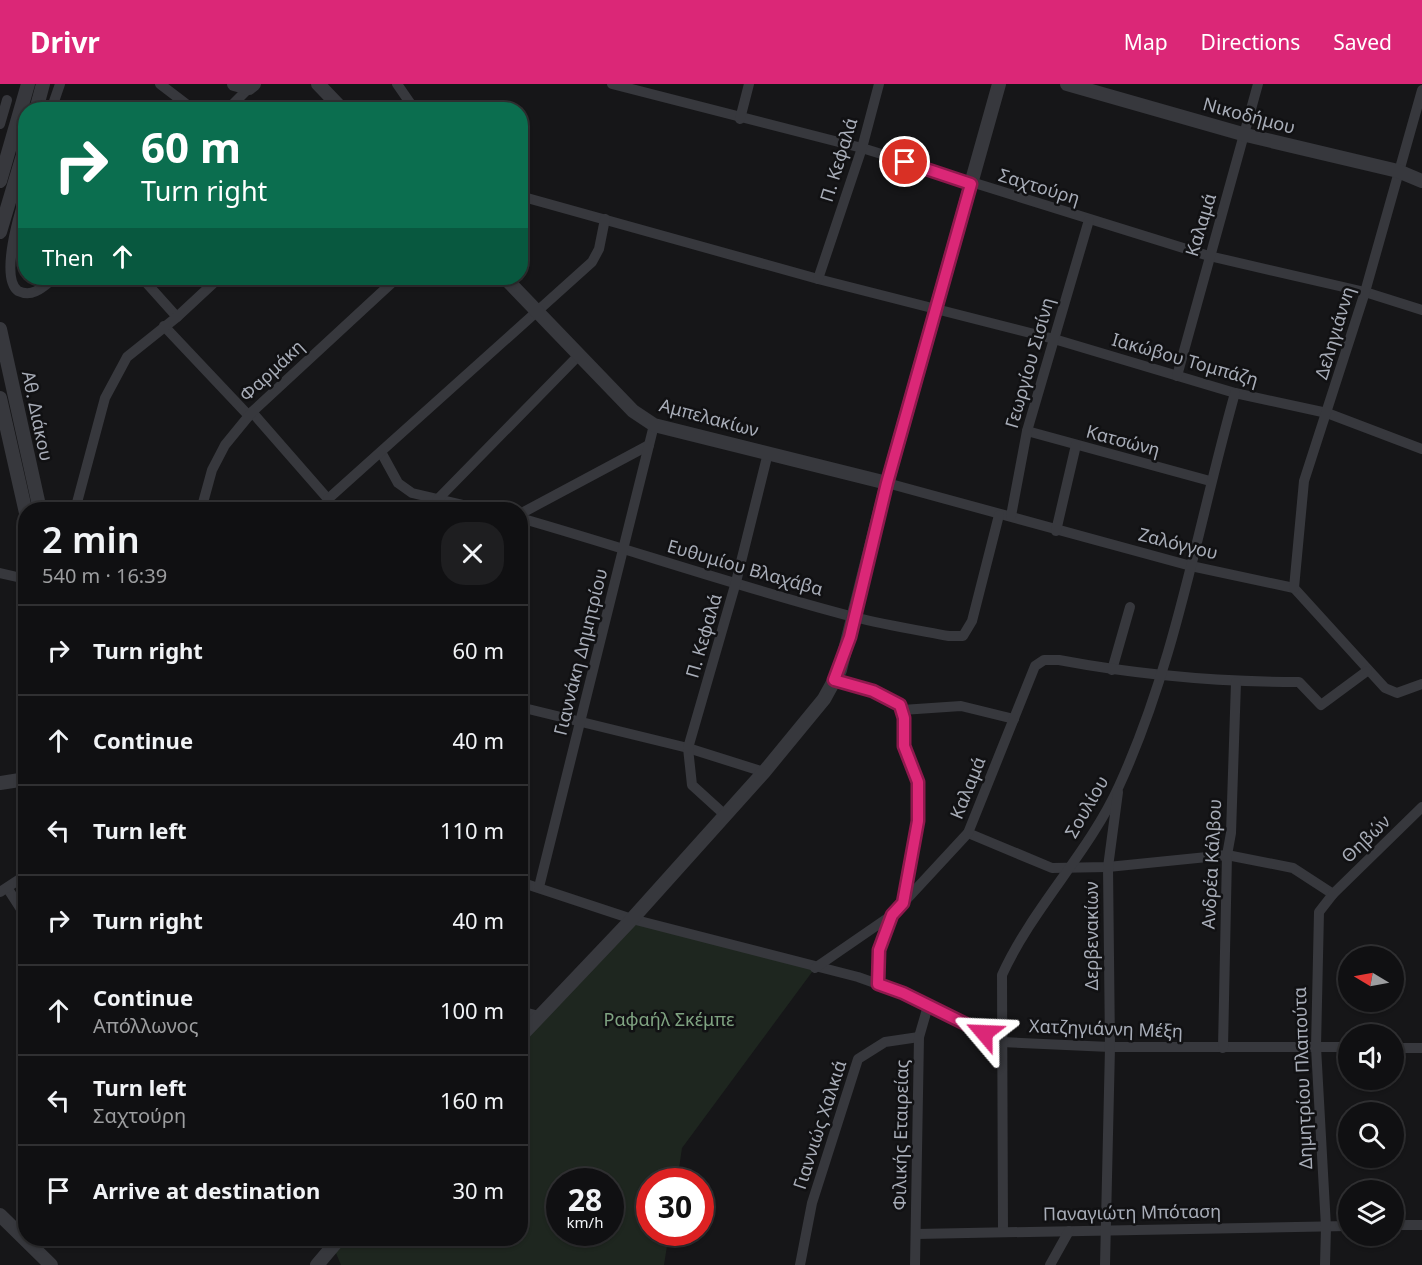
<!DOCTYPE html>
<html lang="en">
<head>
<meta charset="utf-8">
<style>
	body { margin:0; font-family:"Noto Sans",sans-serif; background:#1e1e20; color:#f1f3f6; height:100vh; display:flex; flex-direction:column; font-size:22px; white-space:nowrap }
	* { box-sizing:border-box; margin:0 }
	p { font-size:20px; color:#9c9d9f }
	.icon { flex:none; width:33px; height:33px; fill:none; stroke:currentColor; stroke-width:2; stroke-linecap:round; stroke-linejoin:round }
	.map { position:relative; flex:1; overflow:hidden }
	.side { position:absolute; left:18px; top:418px; width:510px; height:744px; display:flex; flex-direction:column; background:#101012; border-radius:24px; box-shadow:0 2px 4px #0004,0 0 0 2px #303032 }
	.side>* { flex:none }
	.banner { position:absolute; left:18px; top:18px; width:510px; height:183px; border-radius:24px; box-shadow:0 2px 4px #0004,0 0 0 2px #303032; background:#0b6e4f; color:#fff; overflow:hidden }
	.needle { width:39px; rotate:280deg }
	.controls { position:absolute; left:1338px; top:862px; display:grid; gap:12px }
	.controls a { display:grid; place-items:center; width:66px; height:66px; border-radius:50%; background:#101012; box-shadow:0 2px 4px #0004,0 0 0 2px #303032; font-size:30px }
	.speed { position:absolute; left:546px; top:1084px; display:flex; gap:12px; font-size:30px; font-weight:700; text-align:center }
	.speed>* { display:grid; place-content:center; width:78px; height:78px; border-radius:50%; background:#101012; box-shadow:0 2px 4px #0004,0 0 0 2px #303032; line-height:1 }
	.speed small { font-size:15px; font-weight:400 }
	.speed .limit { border:9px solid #d22; background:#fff; color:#111 }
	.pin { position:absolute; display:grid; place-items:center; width:51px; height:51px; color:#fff; margin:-26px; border:3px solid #fff; border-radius:50%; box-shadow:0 2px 6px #0007 }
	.me { position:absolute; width:66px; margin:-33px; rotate:296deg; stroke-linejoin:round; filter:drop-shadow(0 0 4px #0008) }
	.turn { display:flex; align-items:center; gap:21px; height:126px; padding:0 24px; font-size:27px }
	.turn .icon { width:78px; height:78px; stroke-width:2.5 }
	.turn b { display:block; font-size:42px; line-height:51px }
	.then { display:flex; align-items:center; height:57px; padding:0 24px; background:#0003; gap:12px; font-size:22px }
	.round { display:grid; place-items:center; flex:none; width:63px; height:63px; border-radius:24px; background:#1e1e20 }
	.head { display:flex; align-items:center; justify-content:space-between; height:102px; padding:0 24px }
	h1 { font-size:36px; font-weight:600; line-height:45px }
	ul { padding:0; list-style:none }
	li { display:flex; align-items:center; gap:18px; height:90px; padding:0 24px; border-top:2px solid #303032 }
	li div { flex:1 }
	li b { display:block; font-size:22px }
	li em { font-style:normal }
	header { display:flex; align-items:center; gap:36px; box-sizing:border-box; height:84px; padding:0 30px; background:#db2777; color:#fff }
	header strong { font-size:28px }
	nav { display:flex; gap:33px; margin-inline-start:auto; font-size:21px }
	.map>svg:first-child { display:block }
</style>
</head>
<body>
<header>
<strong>Drivr</strong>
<nav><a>Map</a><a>Directions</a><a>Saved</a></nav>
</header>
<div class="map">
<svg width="1422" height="1181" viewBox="0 0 1422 1181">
	<rect width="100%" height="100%" fill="#161618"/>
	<!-- green -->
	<path fill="#1e261f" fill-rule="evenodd" d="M632 835 815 884 682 1064 677 1098H650V1149H669L664 1181H341L333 1162 339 1155H520L521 953ZM560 1098H610V1149H560Z"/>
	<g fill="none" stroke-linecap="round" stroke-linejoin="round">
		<!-- minor -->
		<g stroke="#37383d" stroke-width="10">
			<path d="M160 0 194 26"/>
			<path d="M397 0 415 26"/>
			<path d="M612 0 862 64 1209 172 1365 208 1422 226"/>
			<path d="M51 26 60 0"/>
			<path d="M227 26 249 4"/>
			<path d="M740 35 749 0"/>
			<path d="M0 40 7 16"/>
			<path d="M26 108C19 130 0 194 18 207 33 214 43 203 54 194"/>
			<path d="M520 112 818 195 1054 255 1235 309 1327 329 1422 365"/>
			<path d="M142 194 177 233"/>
			<path d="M818 195 862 64 879 0"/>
			<path d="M164 242 249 332"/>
			<path d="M1177 292 1258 0"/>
			<path d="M252 328 328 415"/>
			<path d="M1027 347 1210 397"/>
			<path d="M381 368 398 399 412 409 485 426"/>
			<path d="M887 399 1191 482 1294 504 1385 604 1397 609 1422 600"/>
			<path d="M437 416 579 271"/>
			<path d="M75 426 105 314 127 273 177 233 219 194"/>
			<path d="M201 426 212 386 225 361 252 328 397 194"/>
			<path d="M327 426 328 415 592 178 599 165 605 135"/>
			<path d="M520 430 649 361"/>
			<path d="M1011 432 1027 347 1089 136"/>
			<path d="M520 434C632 466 742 504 854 533 885 541 917 546 949 552H963L972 537 999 431"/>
			<path d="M1056 447 1076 361"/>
			<path d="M0 489 26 495"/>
			<path d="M1294 504 1304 397 1365 208 1422 6"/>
			<path d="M1112 586 1130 523"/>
			<path d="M834 596 874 607 900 621C904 635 901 649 904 663 907 675 915 686 918 698 925 732 909 784 903 819"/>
			<path d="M520 623 688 664 764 688"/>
			<path d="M902 626 961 622 1014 635"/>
			<path d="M725 731 692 701 688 664 736 498 768 369"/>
			<path d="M968 749 1052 784 1108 783 1227 771 1293 784 1333 810"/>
			<path d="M520 798 632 835 858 893 903 909 1002 958 1110 963H1348"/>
			<path d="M539 803 654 341"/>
			<path d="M8 805 26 833"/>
			<path d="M0 808 26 791"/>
			<path d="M815 884 892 831 968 749 1035 582 1044 576H1059C1139 591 1218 598 1299 598L1321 621 1367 587"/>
			<path d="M878 900 879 866 892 831"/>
			<path d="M520 927 539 932"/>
			<path d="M1223 964 1227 771 1231 749 1236 598"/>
			<path d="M1394 964H1422"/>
			<path d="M1394 1141H1422"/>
			<path d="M1003 1148 1002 891C1033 823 1088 770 1119 702 1176 578 1198 440 1235 309"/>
			<path d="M916 1150 1348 1142"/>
			<path d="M800 1181 812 1119 858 975 885 958 919 953"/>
			<path d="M915 1181 919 953 928 922"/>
			<path d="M1050 1181 1069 1147"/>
			<path d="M1105 1181 1110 963 1108 783 1118 708"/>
			<path d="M1325 1181 1326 1143 1316 963 1319 828 1333 810 1422 723"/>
		</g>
		<!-- tertiary -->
		<g stroke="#37383d" stroke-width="14">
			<path d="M234 0 249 4 254 0"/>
			<path d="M318 0 343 26"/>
			<path d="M1067 0 1246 51 1398 87 1422 97"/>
			<path d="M36 26 43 0"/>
			<path d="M0 97 28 0"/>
			<path d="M0 148 26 61"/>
			<path d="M505 194 633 327 654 341 887 399"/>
			<path d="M0 245 40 426"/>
			<path d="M0 314 26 429"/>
			<path d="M0 699 26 695"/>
			<path d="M520 953 632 835 764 688 824 615 840 586 887 399 999 0"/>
			<path d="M0 1131 51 1181"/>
			<path d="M317 1181 339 1155"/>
		</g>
	</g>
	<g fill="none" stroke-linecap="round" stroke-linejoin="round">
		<defs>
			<path id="route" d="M905 78 971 100 887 399 850 553 834 596 873 607 900 621 904 634V662L918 698V737L903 819 892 831 879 866 878 900 903 909 984 949"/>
		</defs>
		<!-- route casing -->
		<use href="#route" stroke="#8e194d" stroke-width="15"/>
		<!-- route -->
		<use href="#route" stroke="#db2777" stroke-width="10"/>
	</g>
	<g text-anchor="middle" stroke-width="5" stroke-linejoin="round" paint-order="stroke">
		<!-- street labels -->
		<g font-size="18" fill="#a8adb8" stroke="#111113">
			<text transform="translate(1249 32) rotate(15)" y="6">Νικοδήμου</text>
			<text transform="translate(839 76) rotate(-73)" y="6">Π. Κεφαλά</text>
			<text transform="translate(1039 103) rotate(17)" y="6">Σαχτούρη</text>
			<text transform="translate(1201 141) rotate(-73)" y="6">Καλαμά</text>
			<text transform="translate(1335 249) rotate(-73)" y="6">Δεληγιάννη</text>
			<text transform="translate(1185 276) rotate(16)" y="6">Ιακώβου Τομπάζη</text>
			<text transform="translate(1030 279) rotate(-74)" y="6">Γεωργίου Σισίνη</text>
			<text transform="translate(272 287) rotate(-43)" y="6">Φαρμάκη</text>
			<text transform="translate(37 332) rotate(78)" y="6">Αθ. Διάκου</text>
			<text transform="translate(709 334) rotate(15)" y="6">Αμπελακίων</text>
			<text transform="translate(1123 357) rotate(15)" y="6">Κατσώνη</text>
			<text transform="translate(1178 460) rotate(14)" y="6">Ζαλόγγου</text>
			<text transform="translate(745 484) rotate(16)" y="6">Ευθυμίου Βλαχάβα</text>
			<text transform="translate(704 552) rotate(-74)" y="6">Π. Κεφαλά</text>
			<text transform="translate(581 568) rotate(-76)" y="6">Γιαννάκη Δημητρίου</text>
			<text transform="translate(968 704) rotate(-68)" y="6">Καλαμά</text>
			<text transform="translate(1087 723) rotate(-60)" y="6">Σουλίου</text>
			<text transform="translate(1366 755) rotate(-44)" y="6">Θηβών</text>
			<text transform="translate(1212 780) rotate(-87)" y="6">Ανδρέα Κάλβου</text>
			<text transform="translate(1092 852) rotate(-90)" y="6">Δερβενακίων</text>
			<text transform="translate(1106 945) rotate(2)" y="6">Χατζηγιάννη Μέξη</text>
			<text transform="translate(1303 994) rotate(-92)" y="6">Δημητρίου Πλαπούτα</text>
			<text transform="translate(820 1041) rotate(-72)" y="6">Γιαννιώς Χαλκιά</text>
			<text transform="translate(901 1051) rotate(-89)" y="6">Φιλικής Εταιρείας</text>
			<text transform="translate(1132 1129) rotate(-1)" y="6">Παναγιώτη Μπόταση</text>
		</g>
		<!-- park labels -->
		<g font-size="18" fill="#7fa381" stroke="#111113">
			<text x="669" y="942">Ραφαήλ Σκέμπε</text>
		</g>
	</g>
</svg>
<div class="controls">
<a><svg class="needle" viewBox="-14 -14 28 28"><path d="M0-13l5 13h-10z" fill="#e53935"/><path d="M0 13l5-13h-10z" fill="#9c9d9f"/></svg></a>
<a><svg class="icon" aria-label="sound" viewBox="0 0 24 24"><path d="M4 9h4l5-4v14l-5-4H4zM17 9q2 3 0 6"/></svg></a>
<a><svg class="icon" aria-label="search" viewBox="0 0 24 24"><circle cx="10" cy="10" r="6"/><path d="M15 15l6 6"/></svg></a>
<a><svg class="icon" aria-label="layers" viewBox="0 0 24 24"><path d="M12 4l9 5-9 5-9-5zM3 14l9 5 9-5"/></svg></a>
</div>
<div class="speed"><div>28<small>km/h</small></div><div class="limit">30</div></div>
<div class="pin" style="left:905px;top:78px;background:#d93025"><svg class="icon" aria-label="arrive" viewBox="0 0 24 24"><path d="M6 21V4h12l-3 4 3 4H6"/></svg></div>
<svg class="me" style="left:984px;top:949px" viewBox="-20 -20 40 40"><path d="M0-17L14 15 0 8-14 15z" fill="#db2777" stroke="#fff" stroke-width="4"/></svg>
<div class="banner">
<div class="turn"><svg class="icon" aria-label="right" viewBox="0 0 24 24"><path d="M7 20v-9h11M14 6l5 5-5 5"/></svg><div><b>60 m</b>Turn right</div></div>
<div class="then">Then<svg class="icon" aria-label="ahead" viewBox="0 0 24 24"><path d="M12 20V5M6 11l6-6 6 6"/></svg></div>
</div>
<section class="side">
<div class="head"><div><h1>2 min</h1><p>540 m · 16:39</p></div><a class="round"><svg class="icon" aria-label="close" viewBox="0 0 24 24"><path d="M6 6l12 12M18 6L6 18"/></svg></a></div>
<ul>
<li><svg class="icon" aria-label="right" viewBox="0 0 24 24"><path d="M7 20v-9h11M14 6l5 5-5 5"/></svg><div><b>Turn right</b></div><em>60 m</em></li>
<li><svg class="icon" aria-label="ahead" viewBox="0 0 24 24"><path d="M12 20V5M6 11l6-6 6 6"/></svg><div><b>Continue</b></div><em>40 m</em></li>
<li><svg class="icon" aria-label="left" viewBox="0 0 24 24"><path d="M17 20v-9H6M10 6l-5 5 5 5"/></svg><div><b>Turn left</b></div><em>110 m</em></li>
<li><svg class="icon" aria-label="right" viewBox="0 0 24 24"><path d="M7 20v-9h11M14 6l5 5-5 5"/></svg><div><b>Turn right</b></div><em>40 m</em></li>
<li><svg class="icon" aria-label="ahead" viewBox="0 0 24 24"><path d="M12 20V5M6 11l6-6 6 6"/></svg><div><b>Continue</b><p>Απόλλωνος</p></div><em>100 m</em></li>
<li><svg class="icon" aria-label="left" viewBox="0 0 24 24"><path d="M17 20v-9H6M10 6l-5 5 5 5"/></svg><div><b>Turn left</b><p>Σαχτούρη</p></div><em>160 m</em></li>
<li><svg class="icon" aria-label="arrive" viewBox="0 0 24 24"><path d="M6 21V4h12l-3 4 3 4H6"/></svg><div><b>Arrive at destination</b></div><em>30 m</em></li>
</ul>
</section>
</div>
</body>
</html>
